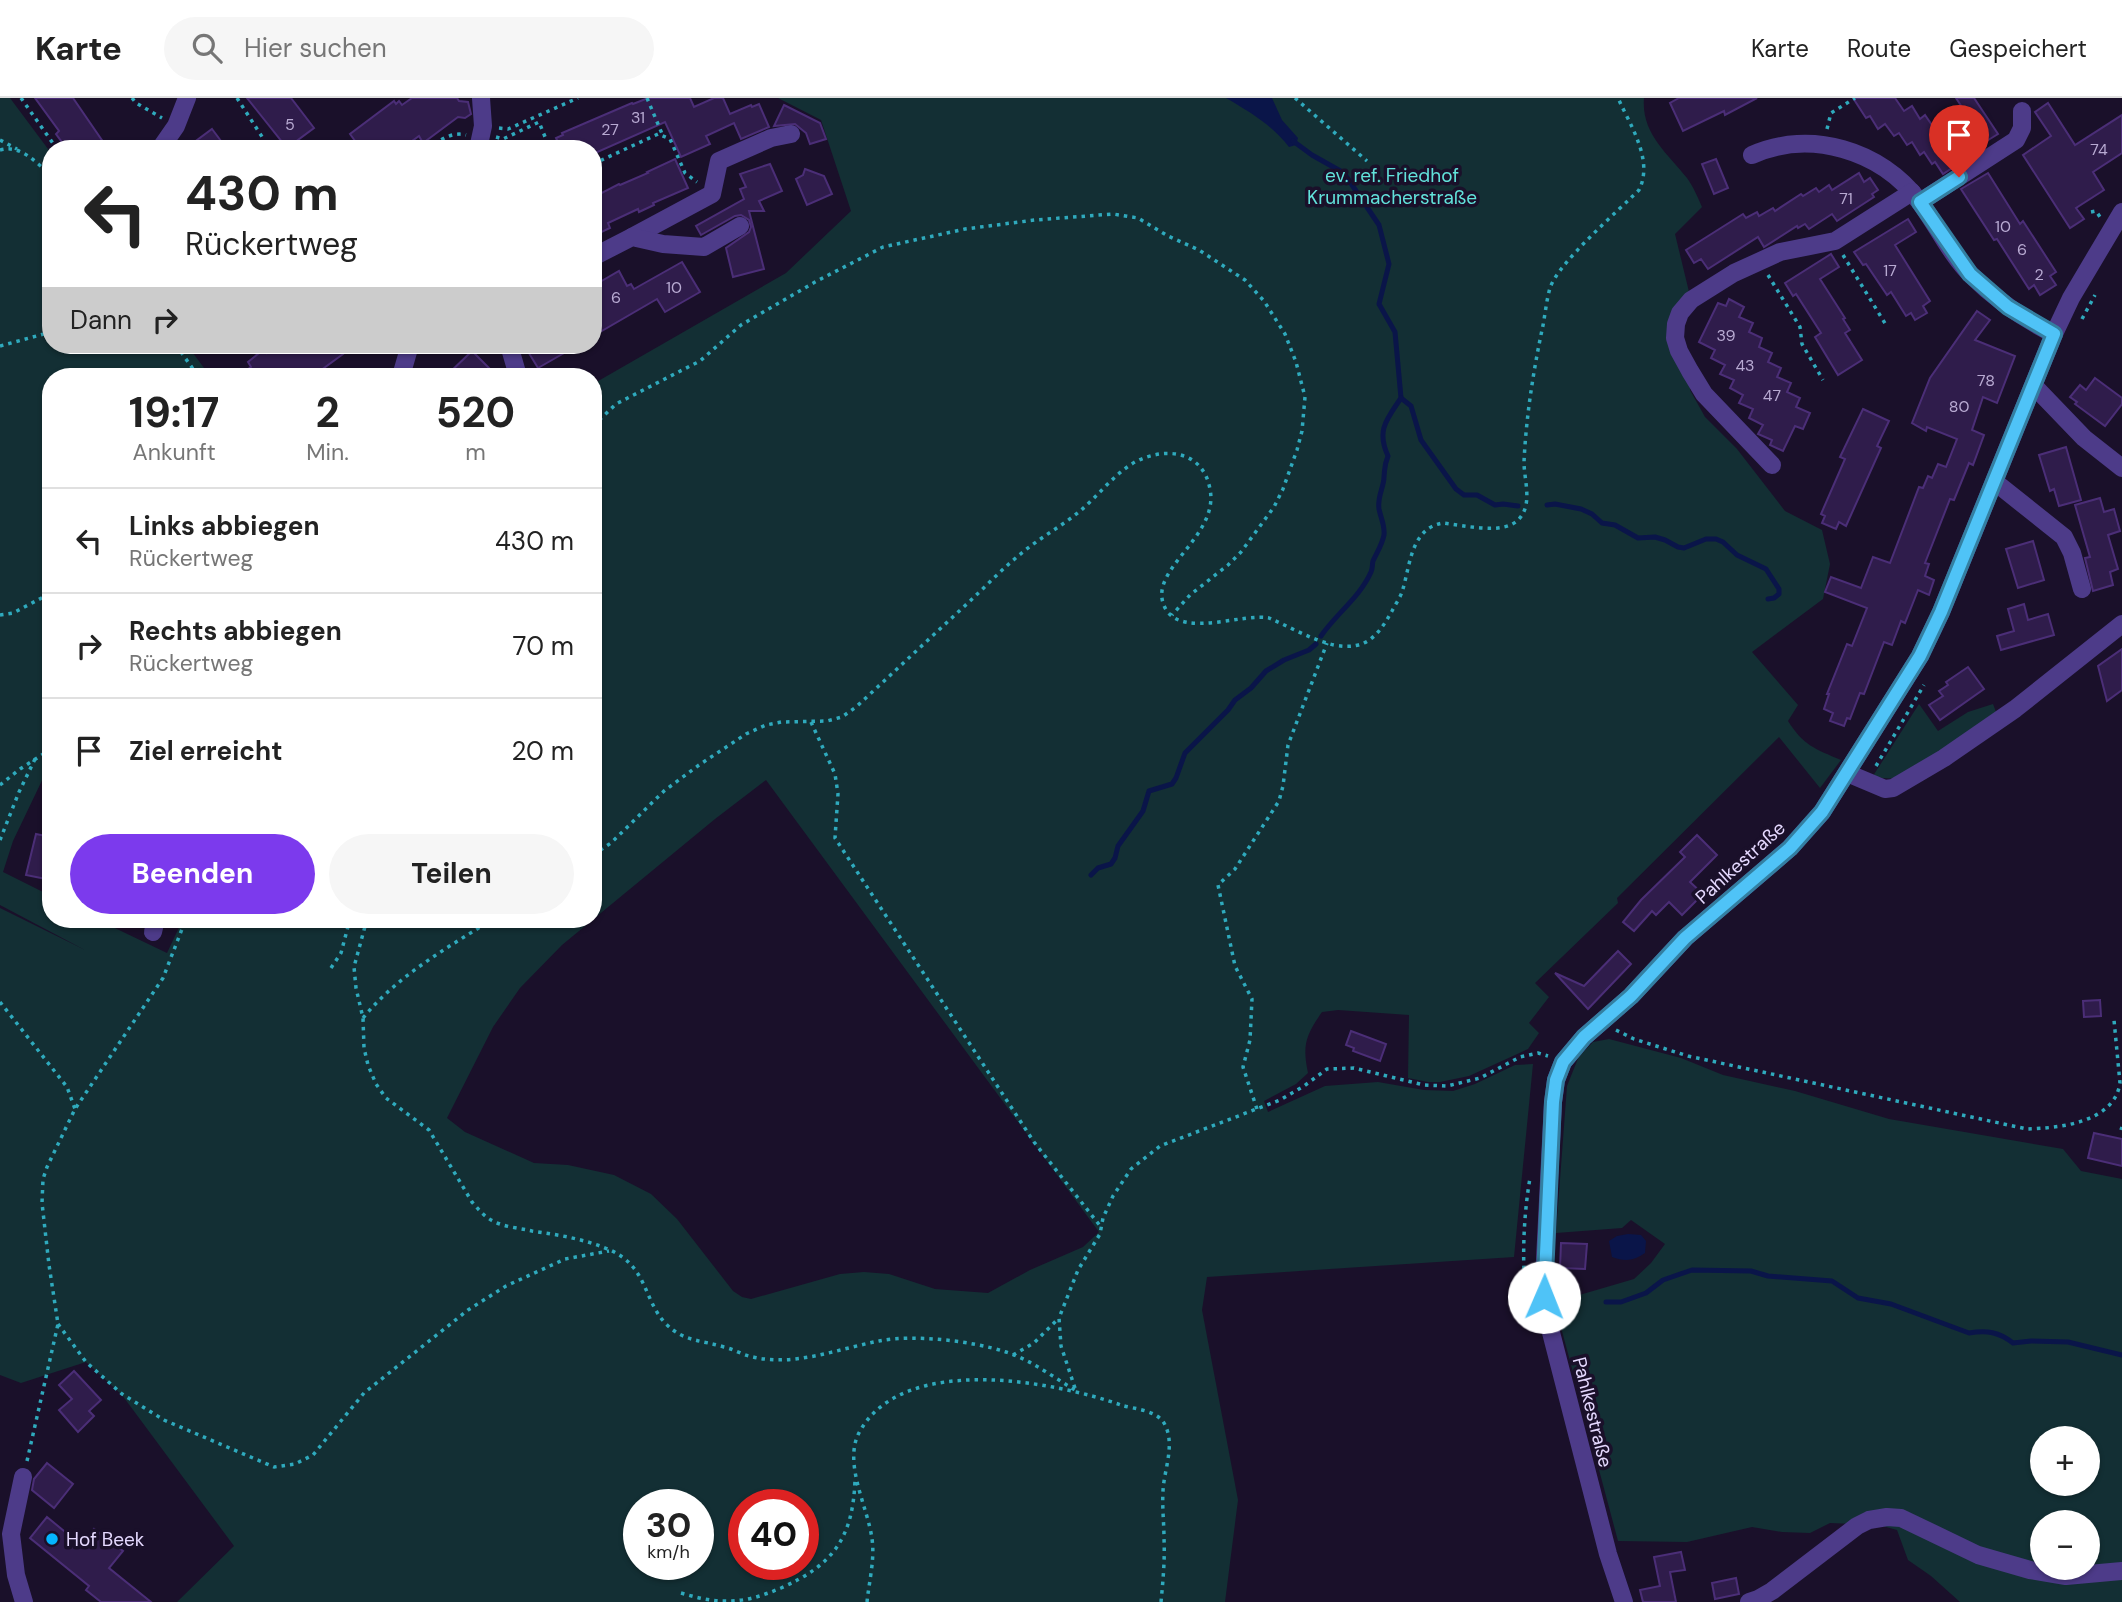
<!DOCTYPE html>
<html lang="de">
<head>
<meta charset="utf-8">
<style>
	body { margin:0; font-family:"DM Sans",sans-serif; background:#f6f6f6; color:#222; height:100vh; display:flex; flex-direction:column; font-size:26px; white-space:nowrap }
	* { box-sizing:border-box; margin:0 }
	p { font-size:23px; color:#767676 }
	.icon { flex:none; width:38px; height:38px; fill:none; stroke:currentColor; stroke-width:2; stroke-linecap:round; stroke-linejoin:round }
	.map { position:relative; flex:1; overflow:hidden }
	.side { position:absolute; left:42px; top:270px; width:560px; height:560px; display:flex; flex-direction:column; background:#fff; border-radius:28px; box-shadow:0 2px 5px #0004 }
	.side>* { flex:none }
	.hud { position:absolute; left:42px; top:42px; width:560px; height:214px; border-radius:28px; box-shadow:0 2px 5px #0004; background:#fff; color:#222; overflow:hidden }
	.tools { position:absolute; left:2030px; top:1328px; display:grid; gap:14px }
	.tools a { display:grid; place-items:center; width:70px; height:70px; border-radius:50%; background:#fff; box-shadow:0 2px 5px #0004; font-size:35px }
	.speed { position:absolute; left:623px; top:1391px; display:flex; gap:14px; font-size:35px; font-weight:700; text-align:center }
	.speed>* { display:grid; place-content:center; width:91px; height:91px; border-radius:50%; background:#fff; box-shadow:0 2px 5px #0004; line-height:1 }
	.speed small { font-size:18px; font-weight:400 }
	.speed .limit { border:10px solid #d22; background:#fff; color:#111 }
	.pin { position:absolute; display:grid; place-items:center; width:60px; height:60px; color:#fff; margin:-72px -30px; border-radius:50% 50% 50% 0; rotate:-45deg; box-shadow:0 0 7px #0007 }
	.pin .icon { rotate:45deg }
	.me { position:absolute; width:77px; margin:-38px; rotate:1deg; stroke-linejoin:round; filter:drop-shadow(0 0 5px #0008) }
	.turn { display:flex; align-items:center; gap:24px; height:147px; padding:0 28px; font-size:32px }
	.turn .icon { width:91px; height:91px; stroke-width:2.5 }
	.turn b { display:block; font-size:49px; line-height:60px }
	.then { display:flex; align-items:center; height:66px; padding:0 28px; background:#0003; gap:14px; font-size:26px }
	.eta { display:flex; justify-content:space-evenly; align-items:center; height:119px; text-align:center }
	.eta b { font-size:42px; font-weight:700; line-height:49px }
	.primary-button { display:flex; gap:14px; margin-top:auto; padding:14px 28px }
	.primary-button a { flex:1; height:80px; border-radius:42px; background:#7c3aed; color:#fff; font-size:28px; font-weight:700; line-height:80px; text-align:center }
	.primary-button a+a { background:#f6f6f6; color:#222 }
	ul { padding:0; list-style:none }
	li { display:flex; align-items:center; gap:21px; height:105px; padding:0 28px; border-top:2px solid #e0e0e0 }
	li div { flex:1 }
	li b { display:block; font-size:26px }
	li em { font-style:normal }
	header { display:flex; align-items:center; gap:42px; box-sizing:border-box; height:98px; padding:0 35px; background:#fff; border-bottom:2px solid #e0e0e0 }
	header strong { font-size:33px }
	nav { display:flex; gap:38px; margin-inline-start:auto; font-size:24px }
	.search { width:490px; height:63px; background:#f6f6f6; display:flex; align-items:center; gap:18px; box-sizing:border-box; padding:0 24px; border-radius:38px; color:#767676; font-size:26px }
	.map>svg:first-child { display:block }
</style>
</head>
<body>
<header>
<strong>Karte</strong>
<div class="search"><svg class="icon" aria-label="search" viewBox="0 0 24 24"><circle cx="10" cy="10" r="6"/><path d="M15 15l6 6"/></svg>Hier suchen</div>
<nav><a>Karte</a><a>Route</a><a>Gespeichert</a></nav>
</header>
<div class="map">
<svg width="2122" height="1504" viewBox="0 0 2122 1504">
	<rect width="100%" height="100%" fill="#1a102a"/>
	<!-- green -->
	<g fill="#132f34" fill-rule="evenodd">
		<path d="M0 0H10L51 55V247H187L210 278H51V673L47 672 13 743 3 774 51 798V821H96L167 855 183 821H593V286L786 175 851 113 821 22 778 0H1644C1641 35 1667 55 1687 80 1693 88 1698 100 1702 109L1675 136 1691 202 1676 227 1690 273V292L1705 319 1737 351 1785 413 1822 432 1830 466 1823 501 1752 554 1798 607 1788 623C1803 647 1815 651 1841 662L1820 690 1779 639 1617 800 1618 805 1535 885 1549 899 1529 925 1539 935 1528 951 1469 978 1440 984H1428L1408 980 1409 917 1338 912 1322 914C1306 937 1302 947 1308 975L1296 986 1264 1003 1268 1014 1325 988 1378 984 1424 992 1453 993 1475 986 1515 967 1533 966 1514 1159 1207 1179 1202 1212 1238 1402 1225 1504H177L234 1448 122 1297 86 1264 21 1285 0 1277V810L85 852 0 807ZM766 682 1099 1134 1083 1149 1030 1172 988 1195 935 1191 889 1176 864 1174 840 1176 751 1201 742 1199 733 1193 677 1121 651 1096 614 1077 568 1067 534 1065 465 1034 447 1020 493 929 520 890 562 847 715 721ZM639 1407H698V1466H639ZM744 1407H803V1466H744Z"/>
		<path d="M1919 606 1938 633 1968 614 1993 606 1996 614 1900 681 1882 680 1873 678Z"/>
		<path d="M1609 941 1681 960 1723 977 1795 993 1889 1021 2063 1051 2081 1073 2122 1081V1504H1960L1931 1478 1908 1462 1897 1432 1879 1427 1830 1425 1810 1435 1782 1434 1752 1429 1687 1444 1618 1443 1558 1218 1576 1198 1634 1181 1651 1165 1665 1146 1631 1122 1622 1130 1556 1135 1567 988 1579 958 1593 944ZM2042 1340H2088V1386H2042ZM2042 1424H2088V1470H2042Z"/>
	</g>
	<!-- water -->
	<g fill="#0a1549">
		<path d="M1226 0H1272L1282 22 1298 40 1296 47 1289 49C1272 27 1250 14 1226 0Z"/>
		<path d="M1628 1136 1641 1137 1646 1143 1645 1155C1634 1163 1625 1164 1612 1159L1609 1143 1617 1138Z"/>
	</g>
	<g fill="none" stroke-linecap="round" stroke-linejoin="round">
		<!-- stream -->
		<g stroke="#0a1549" stroke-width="5">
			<path d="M1293 43 1312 57 1344 75 1379 127 1389 166 1379 206 1395 234 1401 300C1387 321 1376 332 1388 358 1384 368 1385 369 1384 379 1384 389 1377 399 1379 411 1381 421 1385 427 1384 437 1382 447 1377 454 1373 463 1372 466 1373 470 1371 474 1360 499 1336 516 1321 538"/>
			<path d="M1401 300 1411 308 1421 342 1456 391 1464 397H1477L1495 407 1503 406 1518 408"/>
			<path d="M1547 407 1555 406 1581 411 1592 416 1602 425 1615 427 1638 440 1655 439 1665 442 1678 449 1684 450 1706 441H1716L1723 444 1737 457 1766 471 1779 491V496L1774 500 1768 501"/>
			<path d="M1091 777 1098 770 1111 766 1115 760 1118 748 1143 713 1149 693 1172 686 1176 680 1185 655 1228 612 1235 602 1251 590 1266 573 1284 562 1309 552 1316 546"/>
			<path d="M1606 1204H1621L1646 1195 1663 1182 1692 1172 1751 1173 1768 1178 1832 1183 1858 1200 1891 1206 1969 1235C1987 1232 1999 1234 2013 1245L2031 1243 2068 1244 2122 1257"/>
		</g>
	</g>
	<!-- building -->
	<g fill="#2f1c4b" stroke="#4b2e77" stroke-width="2">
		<path d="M35 0H73L108 51H67L56 36 59 33Z"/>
		<path d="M247 0H291L314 30 287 50Z"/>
		<path d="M412 0H457L459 3 468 4 471 16 465 20 458 19 423 45 419 38 401 51H361L350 36 394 3 396 6 399 3 402 7Z"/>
		<path d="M648 0H690L694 9 714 0H723L730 16 751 7 752 9 759 6 769 29 741 41 734 25 706 38 710 46 681 59 665 24 593 56V51H561L556 40 563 37 562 35 632 5 633 6Z"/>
		<path d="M1679 0H1757L1725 17 1724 13 1683 33 1670 5Z"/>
		<path d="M1853 0H1895L1904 13 1912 8 1920 21 1925 17 1934 30 1938 27 1946 40 1971 23 1956 0H1974L1998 36 1967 55 1969 59 1943 76 1935 64 1932 66 1924 54 1920 57 1912 44 1907 47 1899 35 1894 38 1885 26 1878 31 1870 18 1866 20Z"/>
		<path d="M2048 5 2075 47 2122 17V55L2093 74 2104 92 2076 110 2084 121 2070 130 2023 57 2051 38 2035 14Z"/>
		<path d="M784 7 820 25 826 41 810 46 806 35 795 26 774 28Z"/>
		<path d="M212 31 227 51H185Z"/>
		<path d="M675 61 688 90 653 105 654 107 639 114 638 111 608 125 610 130 593 138V92L596 98 619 86 620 87 648 75 647 74Z"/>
		<path d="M1716 61 1728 90 1714 96 1702 66Z"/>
		<path d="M770 66 782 93 759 103 764 113H749L764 171 733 179 726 150 749 134 751 129 749 122 741 117 735 118 701 137 696 128 744 101 740 91 746 89 740 76Z"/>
		<path d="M805 71 824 78 832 96 807 107 796 81 803 77Z"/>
		<path d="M1859 75 1864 84 1870 80 1878 92 1872 96 1874 99 1837 123 1832 116 1809 131 1805 126 1798 130 1797 128 1764 149 1758 139 1708 171 1701 161 1694 165 1686 152 1743 116 1746 120 1757 114 1759 118 1773 110 1775 113 1801 96 1803 98 1816 90 1819 94 1829 87 1832 92Z"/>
		<path d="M1988 75 2020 126 2023 123 2056 174 2050 178 2056 187 2040 197 2034 187 2029 191 1997 141 1994 142 1961 91Z"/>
		<path d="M1908 121 1916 134 1895 147 1930 203 1923 208 1927 215 1915 222 1911 215 1906 218 1891 194 1887 197 1866 166 1863 167 1854 154Z"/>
		<path d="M1831 156 1839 169 1820 181 1845 220 1843 221 1850 232 1845 235 1862 262 1838 277 1815 239 1821 235 1796 196 1793 198 1785 185Z"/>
		<path d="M682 164 700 194 665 214 657 201 593 238V188L619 173 627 188 631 186 634 191Z"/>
		<path d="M1729 201 1744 209 1739 219 1753 225 1749 234 1762 240 1759 249 1772 255 1768 264 1781 270 1777 279 1791 285 1787 294 1800 300 1796 309 1810 315 1803 331 1795 328 1783 353 1770 347 1772 342 1758 336 1763 327 1749 320 1753 311 1739 305 1743 297 1730 290 1734 282 1720 276 1725 267 1711 260 1715 252 1699 244 1718 205 1726 208Z"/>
		<path d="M1977 213 1990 222 1975 242 2015 258 1997 305 1983 299 1972 332 1984 337 1973 367 1969 365 1954 402 1950 401 1925 465 1929 466 1925 478 1934 482 1929 497 1918 492 1905 525 1901 523 1892 547 1884 544 1864 596 1860 595 1850 621 1847 620 1844 628 1830 623 1833 615 1824 611 1829 596H1827L1847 546 1852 548 1867 510 1825 494 1831 479 1861 490 1873 459 1890 465 1919 389 1923 390 1928 378 1932 380 1938 366 1946 369 1957 341 1927 329 1926 333 1912 325 1930 280Z"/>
		<path d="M278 247H336L343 256 313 278H238L251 269 248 264 264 251 267 255Z"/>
		<path d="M524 247H578L538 270Z"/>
		<path d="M472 253 497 278H446Z"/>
		<path d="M2095 280 2122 300V306L2105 328 2075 306 2077 304 2070 299 2080 287 2086 292Z"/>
		<path d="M1863 311 1889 323 1877 348 1881 350 1846 428 1839 424 1836 431 1822 425 1825 418 1821 416 1845 361 1840 359Z"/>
		<path d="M2066 349 2081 402 2059 408 2054 391 2050 393 2039 357Z"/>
		<path d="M2100 400 2104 414 2114 411 2120 433 2108 437 2118 471 2110 474 2113 487 2093 493 2085 460 2090 459 2075 407Z"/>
		<path d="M2033 443 2044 482 2018 490 2006 451Z"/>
		<path d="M2024 506 2028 522 2048 516 2054 537 2001 552 1997 538 2014 533 2008 511Z"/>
		<path d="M2122 551V592L2107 603 2098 568Z"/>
		<path d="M1968 569 1984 591 1940 622 1929 607 1943 598 1939 593 1948 587 1946 584Z"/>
		<path d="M36 736 51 739V782L26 777Z"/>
		<path d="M1697 737 1717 757 1690 784 1703 796 1682 817 1669 804 1656 817 1652 813 1634 833 1623 824 1641 802 1685 759 1680 754Z"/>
		<path d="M1618 853 1631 866 1588 911 1555 875 1584 888Z"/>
		<path d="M2100 902 2101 918 2084 919 2083 903Z"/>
		<path d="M1351 933 1386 946 1380 963 1353 953 1354 950 1346 947Z"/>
		<path d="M2094 1035 2122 1041V1068L2088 1060Z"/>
		<path d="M1561 1145 1587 1146 1585 1171 1560 1170Z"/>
		<path d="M74 1273 101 1302 89 1313 94 1318 78 1334 59 1312 72 1301 59 1287Z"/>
		<path d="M47 1365 73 1386 54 1410 32 1392 34 1381Z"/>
		<path d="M47 1419 81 1447 94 1431 123 1453 109 1470 151 1504H101L86 1492 89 1488 30 1440Z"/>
		<path d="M1681 1454 1685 1472 1670 1474 1676 1504H1643L1640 1492 1660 1488 1654 1459Z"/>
		<path d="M1736 1480 1739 1496 1715 1501 1712 1485Z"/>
	</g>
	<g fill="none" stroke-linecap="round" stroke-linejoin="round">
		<!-- path -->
		<g stroke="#2faabd" stroke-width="3.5" stroke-dasharray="3.5 5" stroke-linecap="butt">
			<path d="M21 0 57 51"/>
			<path d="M132 0 136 5 162 20"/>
			<path d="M237 0 268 48"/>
			<path d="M647 0 663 38"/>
			<path d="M1295 0 1367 63"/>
			<path d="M499 30 508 31 578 0"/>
			<path d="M1827 31 1831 15 1855 0"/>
			<path d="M496 39 503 41 539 24 550 51"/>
			<path d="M0 42 17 51"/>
			<path d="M427 51C439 43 451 33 466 37"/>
			<path d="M0 52C21 46 36 65 51 77"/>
			<path d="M593 66 658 36 670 41 685 75 697 84"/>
			<path d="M2091 114 2096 113 2100 119"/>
			<path d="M1843 157 1886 227"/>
			<path d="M1768 177 1800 229 1802 246 1823 282"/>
			<path d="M2082 221 2095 197"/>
			<path d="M176 247 198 278"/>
			<path d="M353 247 358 253"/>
			<path d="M0 248 51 234"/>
			<path d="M181 254 191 247"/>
			<path d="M593 328 616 306 700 263 741 227 815 184 883 149 965 131 1035 122 1113 116 1138 120 1168 138 1199 152 1245 182 1264 203 1285 236 1296 264 1305 299 1302 333 1297 352 1283 391 1274 409 1241 454 1228 467 1190 497 1172 517"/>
			<path d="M0 517 13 515 51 495"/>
			<path d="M811 624 835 676 838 696 835 740 1034 1044 1101 1129"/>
			<path d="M1876 668 1924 587"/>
			<path d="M0 687 20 671 51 651"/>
			<path d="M0 742 19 694 35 661"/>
			<path d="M593 757 611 745 664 693 699 667 746 636 766 627 781 624 827 623 842 619 856 609C894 574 931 539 969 504 987 487 1004 469 1023 454 1041 439 1062 428 1080 413 1098 398 1114 376 1135 364 1166 348 1203 353 1210 391 1220 441 1141 474 1167 513 1185 539 1243 515 1269 520 1290 529 1312 542 1334 547 1366 553 1378 538 1392 513 1395 507 1400 500 1402 494 1410 470 1410 430 1443 425 1464 427 1504 438 1519 421 1533 406 1524 382 1524 364 1526 320 1533 275 1542 232 1545 219 1546 204 1550 190 1558 165 1618 113 1639 92 1654 62 1630 27 1618 0"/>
			<path d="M367 821 354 869 356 890 363 920 364 950 368 967 376 986 386 1000 429 1032 472 1104C478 1111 484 1118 491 1122 503 1129 519 1130 532 1133 559 1137 585 1141 610 1152 648 1169 643 1202 666 1226 684 1244 702 1242 724 1249 733 1251 741 1256 749 1258 792 1270 837 1251 879 1243 914 1236 972 1243 1006 1254 1031 1262 1053 1279 1075 1292"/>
			<path d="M331 870 341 855 350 821"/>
			<path d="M0 904 67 989 75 1011"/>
			<path d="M363 920C398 877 447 850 493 821"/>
			<path d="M1616 932 1634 941 1688 958 2027 1031C2059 1030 2114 1025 2120 985L2114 922"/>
			<path d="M1257 1011 1243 969 1250 942 1252 901 1235 868 1218 787 1235 771 1279 703 1283 688 1288 647 1327 545"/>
			<path d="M2121 1032 2122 1029"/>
			<path d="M1526 1205C1522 1164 1523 1121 1530 1080"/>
			<path d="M58 1226 86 1264 122 1296 164 1322 274 1369 295 1366 313 1357 364 1295 468 1212 506 1188 565 1161 609 1153"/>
			<path d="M1013 1257 1034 1245 1057 1222"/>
			<path d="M1075 1290 1061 1248 1059 1220 1078 1172 1100 1136 1103 1120 1113 1098 1131 1071 1160 1048 1280 1002 1304 988 1327 971 1354 970 1424 987 1447 988 1480 980 1520 959 1538 955 1548 958"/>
			<path d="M27 1363 58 1226 49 1167 42 1105 43 1081 47 1069 75 1011 163 880 184 826 188 821"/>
			<path d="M681 1495C695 1499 709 1503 723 1503 744 1504 762 1498 781 1490 833 1467 853 1440 855 1382"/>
			<path d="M867 1504C869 1484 875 1461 872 1441 868 1409 842 1364 860 1333 904 1255 1053 1283 1121 1307 1134 1311 1156 1312 1164 1325 1176 1346 1164 1371 1163 1393 1162 1409 1164 1425 1164 1441 1165 1461 1163 1483 1161 1504"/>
		</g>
		<!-- minor -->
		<g stroke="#4d3b89" stroke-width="18">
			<path d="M160 51 176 28 187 0"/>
			<path d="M478 51 483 28 481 0"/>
			<path d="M1752 57C1810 31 1881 52 1919 103 1937 127 1950 156 1972 178 1996 202 2024 221 2054 236"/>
			<path d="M1920 104 2016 42 2022 30V13"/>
			<path d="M632 139 712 96 719 63 771 40 791 36"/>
			<path d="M593 159 632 139 663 146 704 149 740 128"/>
			<path d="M509 247 518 278"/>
			<path d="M401 278 410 247"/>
			<path d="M2034 288 2084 340 2122 370"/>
			<path d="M1772 367 1704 296 1690 273 1679 253 1675 240 1676 226 1680 215 1691 202 1734 175 1780 154 1835 143 1912 94"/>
			<path d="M1995 384 2064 439 2072 455 2082 491"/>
			<path d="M1847 675 1885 691 1893 690 1944 660 2015 611 2122 526"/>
			<path d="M153 834 156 821"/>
			<path d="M23 1379 11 1436 16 1477 24 1504"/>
			<path d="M1624 1504 1608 1456 1546 1215 1544 1181 1553 1004 1556 982 1563 964 1584 939 1631 898 1685 840 1790 750 1822 714 1920 558 1941 514 2054 236 2071 200 2122 114"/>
			<path d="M1749 1504 1758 1501 1772 1493 1857 1428 1869 1422 1887 1419 1901 1420 1978 1457 2030 1472 2066 1478 2122 1473"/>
		</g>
	</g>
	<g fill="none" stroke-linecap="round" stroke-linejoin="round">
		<defs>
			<path id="route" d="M1544 1199 1553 1004 1556 982 1563 964 1584 939 1631 898 1685 840 1790 750 1822 714 1920 558 1941 514 2054 236 2008 209 1970 176 1920 104 1959 79"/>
		</defs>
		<!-- route casing -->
		<use href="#route" stroke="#337fa1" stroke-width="18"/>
		<!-- route -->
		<use href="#route" stroke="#4fc3f7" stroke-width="12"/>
	</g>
	<!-- markers -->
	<circle fill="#05b5ff" stroke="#1a102a" stroke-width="2.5" cx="52" cy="1441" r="7"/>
	<g text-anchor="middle" stroke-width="7" stroke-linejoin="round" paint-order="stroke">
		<!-- number labels -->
		<g font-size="16" fill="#b8aad2">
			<text x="638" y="25">31</text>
			<text x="290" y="32">5</text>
			<text x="610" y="37">27</text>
			<text x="2099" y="57">74</text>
			<text x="1846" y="106">71</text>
			<text x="2003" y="134">10</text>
			<text x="2022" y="157">6</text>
			<text x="1890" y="178">17</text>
			<text x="2039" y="182">2</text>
			<text x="674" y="195">10</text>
			<text x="616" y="205">6</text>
			<text x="1726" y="243">39</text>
			<text x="1745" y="273">43</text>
			<text x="1986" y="288">78</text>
			<text x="1772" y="303">47</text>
			<text x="1959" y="314">80</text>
		</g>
		<!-- park labels -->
		<g font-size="19" fill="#62e2db" stroke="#1a102a">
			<text x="1392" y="84">ev. ref. Friedhof<tspan x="1392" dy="22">Krummacherstraße</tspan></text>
		</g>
		<!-- street labels -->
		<g font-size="19" fill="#e5d9ff" stroke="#1a102a">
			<text transform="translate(1740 764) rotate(-42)" y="7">Pahlkestraße</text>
			<text transform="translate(1593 1314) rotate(76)" y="7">Pahlkestraße</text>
		</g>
		<!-- poi labels -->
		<g font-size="19" fill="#e5d9ff" stroke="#1a102a" text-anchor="start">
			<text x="66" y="1448">Hof Beek</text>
		</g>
	</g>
</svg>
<div class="tools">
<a>+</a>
<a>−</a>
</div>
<div class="speed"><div>30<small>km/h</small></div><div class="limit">40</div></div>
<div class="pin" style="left:1959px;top:79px;background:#d93025"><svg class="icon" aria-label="arrive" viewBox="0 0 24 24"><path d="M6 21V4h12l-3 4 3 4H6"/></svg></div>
<svg class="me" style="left:1544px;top:1199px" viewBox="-20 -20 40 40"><circle r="19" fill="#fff"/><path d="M0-13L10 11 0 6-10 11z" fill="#4fc3f7"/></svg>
<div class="hud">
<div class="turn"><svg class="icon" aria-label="left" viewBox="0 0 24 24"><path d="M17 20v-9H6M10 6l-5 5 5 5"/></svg><div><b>430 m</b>Rückertweg</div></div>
<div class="then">Dann<svg class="icon" aria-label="right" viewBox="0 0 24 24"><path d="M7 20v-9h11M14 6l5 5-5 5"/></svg></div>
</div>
<section class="side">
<div class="eta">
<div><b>19:17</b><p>Ankunft</p></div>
<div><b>2</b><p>Min.</p></div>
<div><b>520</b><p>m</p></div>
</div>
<ul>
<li><svg class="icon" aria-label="left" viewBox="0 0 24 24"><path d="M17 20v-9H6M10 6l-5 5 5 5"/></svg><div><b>Links abbiegen</b><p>Rückertweg</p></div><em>430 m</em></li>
<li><svg class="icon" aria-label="right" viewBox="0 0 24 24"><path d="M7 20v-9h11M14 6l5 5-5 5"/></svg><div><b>Rechts abbiegen</b><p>Rückertweg</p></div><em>70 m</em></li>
<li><svg class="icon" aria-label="arrive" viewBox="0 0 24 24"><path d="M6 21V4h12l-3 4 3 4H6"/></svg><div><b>Ziel erreicht</b></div><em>20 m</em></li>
</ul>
<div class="primary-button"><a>Beenden</a><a>Teilen</a></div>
</section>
</div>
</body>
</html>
